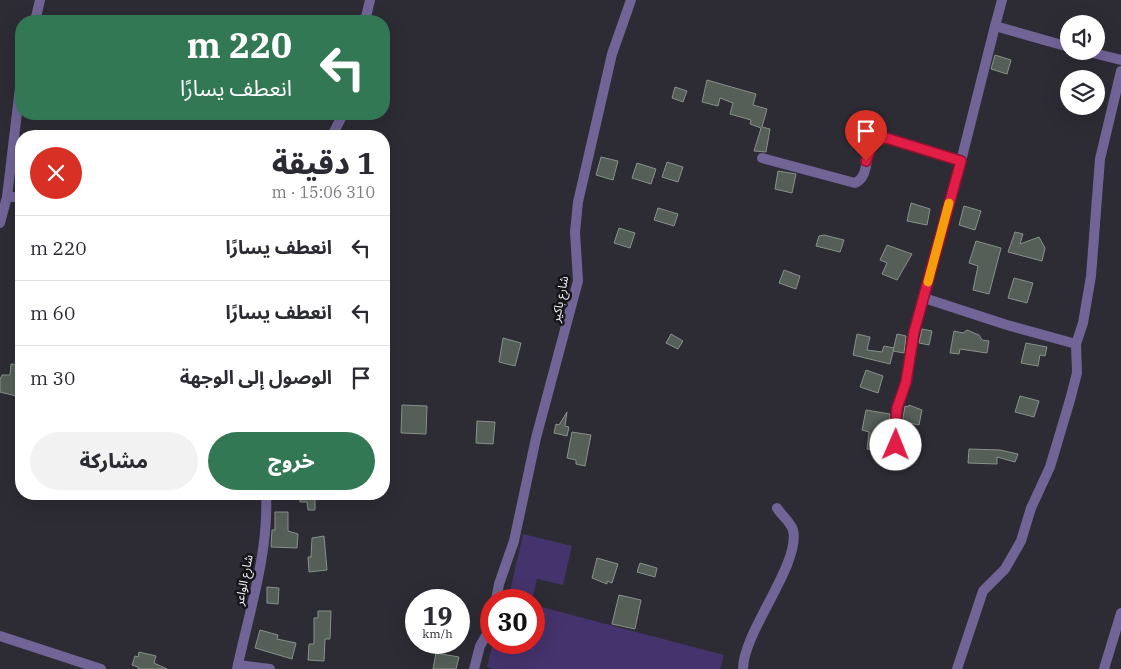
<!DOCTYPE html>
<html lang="ar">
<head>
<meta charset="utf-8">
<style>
	body { margin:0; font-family:"IBM Plex Serif","Noto Sans Arabic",serif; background:#f2f2f3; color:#2b2b33; direction:rtl; height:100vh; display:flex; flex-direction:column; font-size:19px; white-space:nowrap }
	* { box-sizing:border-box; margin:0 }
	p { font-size:16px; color:#7c7c81 }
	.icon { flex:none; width:28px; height:28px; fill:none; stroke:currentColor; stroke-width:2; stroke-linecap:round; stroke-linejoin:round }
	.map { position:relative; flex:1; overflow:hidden; direction:ltr }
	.drawer { position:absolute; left:15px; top:130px; width:375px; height:370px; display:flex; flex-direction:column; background:#fff; border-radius:20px; box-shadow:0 5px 20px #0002; direction:rtl }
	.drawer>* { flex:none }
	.banner { position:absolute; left:15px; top:15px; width:375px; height:105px; border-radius:20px; box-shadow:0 5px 20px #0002; direction:rtl; background:#337855; color:#fff; overflow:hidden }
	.buttons { position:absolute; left:1060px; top:15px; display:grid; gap:10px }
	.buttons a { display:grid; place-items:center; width:45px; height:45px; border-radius:50%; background:#fff; box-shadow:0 5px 20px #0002; font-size:25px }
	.speed { position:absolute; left:405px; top:589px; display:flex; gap:10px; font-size:25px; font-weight:700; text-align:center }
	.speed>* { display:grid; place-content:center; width:65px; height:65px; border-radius:50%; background:#fff; box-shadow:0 5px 20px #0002; line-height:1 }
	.speed small { font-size:12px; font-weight:400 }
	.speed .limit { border:8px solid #d22; background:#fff; color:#111 }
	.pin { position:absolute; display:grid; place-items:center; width:42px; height:42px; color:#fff; margin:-51px -21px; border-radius:50% 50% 50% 0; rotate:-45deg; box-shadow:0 0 5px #0007 }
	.pin .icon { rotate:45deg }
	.me { position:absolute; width:55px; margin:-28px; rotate:1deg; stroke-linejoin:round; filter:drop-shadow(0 0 4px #0008) }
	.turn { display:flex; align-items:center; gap:18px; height:105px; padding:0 15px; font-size:22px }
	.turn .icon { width:65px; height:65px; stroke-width:2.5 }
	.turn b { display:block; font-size:35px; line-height:42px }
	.round { display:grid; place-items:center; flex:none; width:52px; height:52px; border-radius:26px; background:#f2f2f3 }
	.summary { display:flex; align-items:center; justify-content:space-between; height:85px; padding:0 15px }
	h1 { font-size:30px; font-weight:800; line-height:38px }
	.cta { display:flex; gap:10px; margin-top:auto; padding:10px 15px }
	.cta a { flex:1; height:58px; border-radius:30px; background:#337855; color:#fff; font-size:20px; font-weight:800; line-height:58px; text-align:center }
	.cta a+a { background:#f2f2f3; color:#2b2b33 }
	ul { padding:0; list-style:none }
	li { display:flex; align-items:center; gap:15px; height:65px; padding:0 15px; border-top:1px solid #e1e1e2 }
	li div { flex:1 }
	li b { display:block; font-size:19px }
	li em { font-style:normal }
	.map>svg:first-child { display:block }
</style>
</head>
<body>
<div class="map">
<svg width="1121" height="669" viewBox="0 0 1121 669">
	<rect width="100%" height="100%" fill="#2d2b34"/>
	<!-- green -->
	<g fill="#44336c">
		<path d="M523 534 572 546 563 585 537 579 532 600 509 595Z"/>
		<path d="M534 605 724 655 720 669H494L487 667 493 643 534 642Z"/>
	</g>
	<!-- building -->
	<g fill="#555f58" stroke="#87928a">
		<path d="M995 55 1011 60 1007 74 991 69Z"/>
		<path d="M707 80 756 94 753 105 767 109 762 127 770 129 766 152 754 151 761 128 750 124 751 120 730 114 733 103 720 98 718 106 702 102Z"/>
		<path d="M675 87 687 91 683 102 672 98Z"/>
		<path d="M601 157 618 161 613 180 596 175Z"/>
		<path d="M667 162 683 167 678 182 662 177Z"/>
		<path d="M637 163 656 169 651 184 632 178Z"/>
		<path d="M778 171 796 174 792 193 775 189Z"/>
		<path d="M911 203 930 209 927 225 907 221Z"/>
		<path d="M964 206 981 211 975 230 959 225Z"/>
		<path d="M658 208 678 214 674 226 654 220Z"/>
		<path d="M619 228 635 233 630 248 614 243Z"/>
		<path d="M1015 232 1023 234 1020 244 1039 237 1045 248 1042 261 1008 252Z"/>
		<path d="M824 235 844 240 840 252 816 246 819 236Z"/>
		<path d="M976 241 1001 248 989 294 973 290 978 266 969 263Z"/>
		<path d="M887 245 912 254 897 280 882 274 887 263 880 260Z"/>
		<path d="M784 270 800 276 796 289 779 283Z"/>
		<path d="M1014 278 1033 283 1027 303 1008 298Z"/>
		<path d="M922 329 932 331 929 345 919 343Z"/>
		<path d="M967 330 979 335 982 340 989 341 987 353 960 349 959 354 950 353 954 331 963 333Z"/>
		<path d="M671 334 683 341 678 349 666 343Z"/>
		<path d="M857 334 870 337 867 350 882 352 884 346 894 348 890 364 853 355Z"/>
		<path d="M897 334 906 336 904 353 893 351Z"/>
		<path d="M503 338 521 343 515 366 499 362Z"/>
		<path d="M1026 343 1047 347 1045 356 1040 355 1038 366 1021 363Z"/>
		<path d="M11 364 21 365 16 396 0 392V379L2 375H10Z"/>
		<path d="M866 370 883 376 878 393 860 387Z"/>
		<path d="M1020 396 1039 401 1034 417 1015 412Z"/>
		<path d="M402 405 427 406 426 434 401 433Z"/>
		<path d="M909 405 922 410 919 425 905 422 903 418 905 406 908 407Z"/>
		<path d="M866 410 890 414 887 452 867 449 869 432 862 430Z"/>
		<path d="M567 412 565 426 569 427 567 436 554 433 556 424 559 425Z"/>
		<path d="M477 421 495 422 493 444 476 443Z"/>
		<path d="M572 432 591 435 585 466 576 464V460L567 458Z"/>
		<path d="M969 449 1000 450 1018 454 1015 462 997 457V464L968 463Z"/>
		<path d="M300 494H315V510H308L307 502H300Z"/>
		<path d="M275 512H288V531L298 534 297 548 271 547 272 530H275Z"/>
		<path d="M324 536 327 570 309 572 308 557H311L312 538Z"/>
		<path d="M597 558 618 564 612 583 607 581V584L592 578Z"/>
		<path d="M640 563 657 568 655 577 637 572Z"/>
		<path d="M267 587 279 588 278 604 267 603Z"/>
		<path d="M619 595 641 600 635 629 612 624Z"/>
		<path d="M318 611H331L330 639H325L324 661 308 660 309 644H314V618H318Z"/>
		<path d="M260 630 278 635 277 639 296 643 292 659 255 648Z"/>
		<path d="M139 652 156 656 154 663 167 669H138V667L132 665 135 656 138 657Z"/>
		<path d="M436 653 459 657 456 669H433Z"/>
	</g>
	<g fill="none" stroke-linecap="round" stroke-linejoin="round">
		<!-- street -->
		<g stroke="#716497" stroke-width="10">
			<path d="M1002 0 995 26 1069 47"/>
			<path d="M35 21 40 0"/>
			<path d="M365 21 370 0"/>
			<path d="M1085 51 1121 60"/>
			<path d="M332 136 343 114"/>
			<path d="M762 158 855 183C875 174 858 139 886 138L961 161 995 26"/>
			<path d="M7 197H21"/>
			<path d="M0 223 7 197 21 79"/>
			<path d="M924 298 1007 325 1076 344"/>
			<path d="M896 445 900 427 896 420 897 408 906 382 914 332 961 161"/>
			<path d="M496 600 499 584 514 541 536 438 578 281 575 232 578 202 612 54 631 0"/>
			<path d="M0 636 101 669"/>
			<path d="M238 665 270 669"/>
			<path d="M237 669C249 612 269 553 266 494"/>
			<path d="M474 669 480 646 487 634 491 613"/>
			<path d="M743 669C743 632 801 564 793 530 790 521 782 516 777 508"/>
			<path d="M957 669 983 591 1005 569 1021 541 1031 508 1050 467 1070 400 1077 373 1076 344 1083 323 1091 276 1100 159 1121 71"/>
			<path d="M1104 669 1121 613"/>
		</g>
	</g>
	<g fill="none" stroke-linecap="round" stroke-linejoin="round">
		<defs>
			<path id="route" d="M866 161 874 140 886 138 961 161 914 332 906 382 897 408 896 420 900 427 896 445"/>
		</defs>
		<!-- route casing -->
		<use href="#route" stroke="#92132f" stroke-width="12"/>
		<!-- route -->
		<use href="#route" stroke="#e11d48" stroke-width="9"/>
		<!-- slow -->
		<path stroke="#f59e0b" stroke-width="9" d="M928 282 949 203"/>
	</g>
	<g text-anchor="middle" stroke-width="5" stroke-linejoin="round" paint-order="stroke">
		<!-- street labels -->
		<g font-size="12" fill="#f4f3fa" stroke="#151418">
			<text transform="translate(560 299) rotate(-79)" y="4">شارع باكير</text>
			<text transform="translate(244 580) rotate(-79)" y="4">شارع الواعر</text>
		</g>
	</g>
</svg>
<div class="buttons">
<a><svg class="icon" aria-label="sound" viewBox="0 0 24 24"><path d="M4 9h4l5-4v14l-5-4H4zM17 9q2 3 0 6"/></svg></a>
<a><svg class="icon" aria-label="layers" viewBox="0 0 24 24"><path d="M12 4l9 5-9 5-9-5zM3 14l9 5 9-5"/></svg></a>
</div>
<div class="speed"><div>19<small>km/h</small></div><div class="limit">30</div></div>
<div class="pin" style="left:866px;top:161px;background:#d93025"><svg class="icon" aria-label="arrive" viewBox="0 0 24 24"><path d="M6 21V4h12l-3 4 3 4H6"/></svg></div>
<svg class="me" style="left:896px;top:445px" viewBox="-20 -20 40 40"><circle r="19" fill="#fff"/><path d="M0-13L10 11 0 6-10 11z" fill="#e11d48"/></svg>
<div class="banner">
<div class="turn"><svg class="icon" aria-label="left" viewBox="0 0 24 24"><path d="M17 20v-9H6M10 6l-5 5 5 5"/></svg><div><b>220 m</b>انعطف يسارًا</div></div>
</div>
<section class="drawer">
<div class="summary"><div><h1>1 دقيقة</h1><p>310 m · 15:06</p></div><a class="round" style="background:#d93025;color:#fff"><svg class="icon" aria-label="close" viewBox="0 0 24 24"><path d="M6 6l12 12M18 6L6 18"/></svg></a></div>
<ul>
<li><svg class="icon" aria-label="left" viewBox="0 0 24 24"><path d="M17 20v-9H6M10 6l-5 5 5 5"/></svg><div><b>انعطف يسارًا</b></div><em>220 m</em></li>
<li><svg class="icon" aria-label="left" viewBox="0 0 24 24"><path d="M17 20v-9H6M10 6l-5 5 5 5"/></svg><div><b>انعطف يسارًا</b></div><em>60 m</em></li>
<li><svg class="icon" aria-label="arrive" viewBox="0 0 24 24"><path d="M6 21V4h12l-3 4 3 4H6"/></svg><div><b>الوصول إلى الوجهة</b></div><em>30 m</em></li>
</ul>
<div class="cta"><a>خروج</a><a>مشاركة</a></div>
</section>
</div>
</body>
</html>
